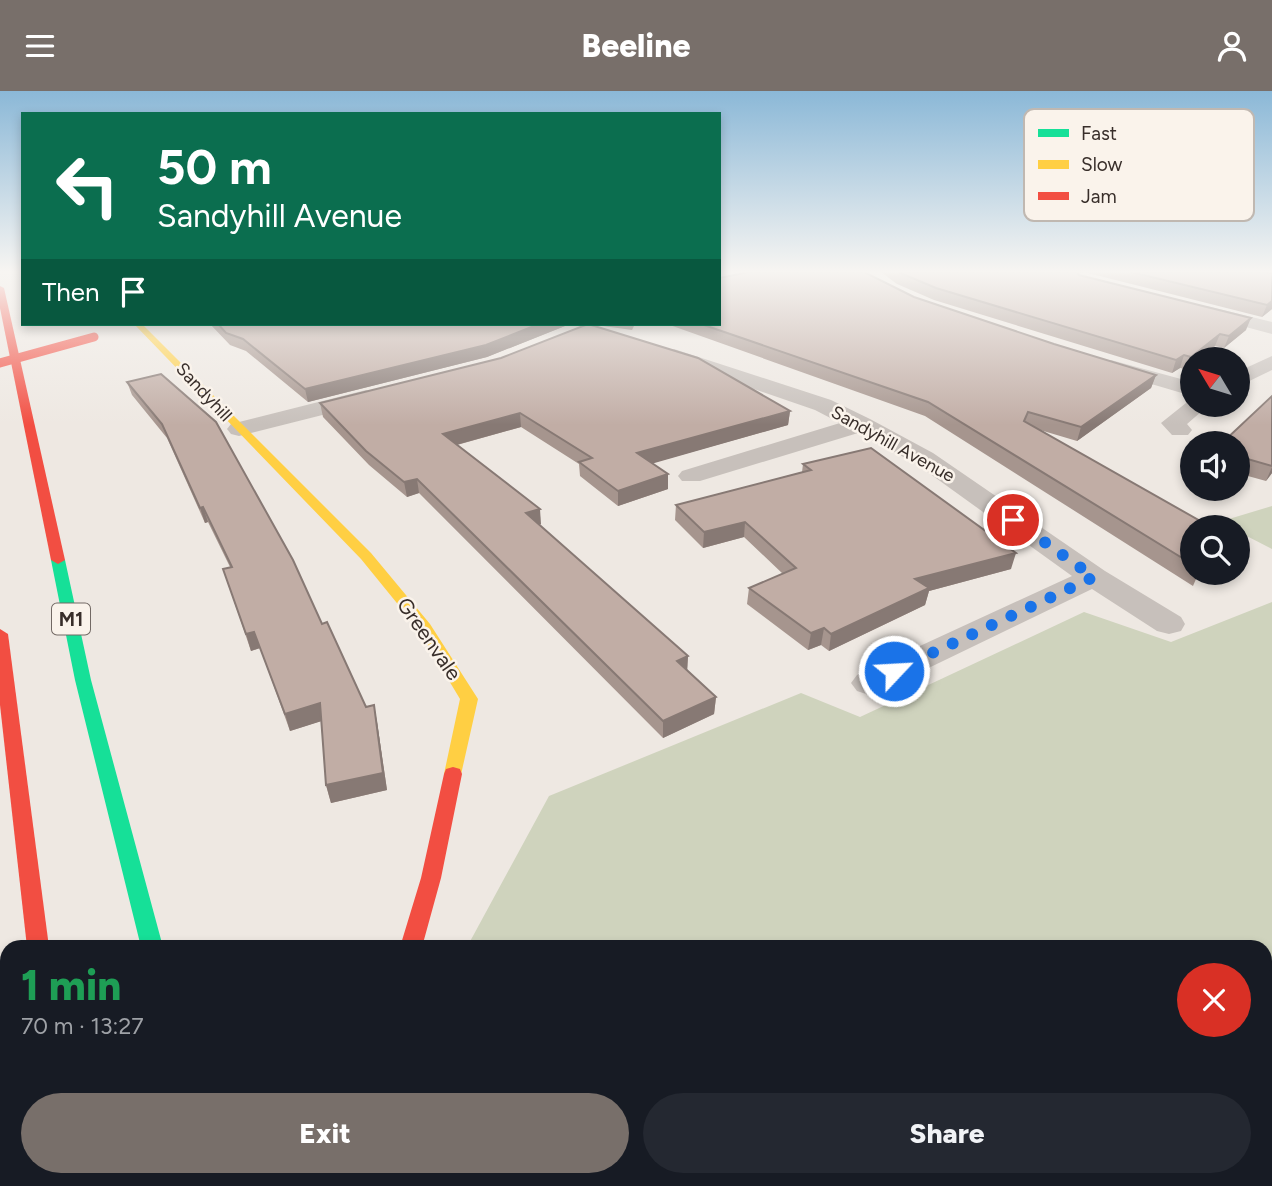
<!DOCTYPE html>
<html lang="en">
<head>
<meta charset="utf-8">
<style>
	body { margin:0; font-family:Figtree,sans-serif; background:#242831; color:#f1f3f6; height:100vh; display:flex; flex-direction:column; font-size:26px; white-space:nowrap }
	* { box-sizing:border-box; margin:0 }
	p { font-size:23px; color:#9ea1a6 }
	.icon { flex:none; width:38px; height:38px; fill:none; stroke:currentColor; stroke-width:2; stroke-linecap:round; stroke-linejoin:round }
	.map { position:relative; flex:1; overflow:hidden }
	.sheet { position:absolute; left:0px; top:849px; width:1272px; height:247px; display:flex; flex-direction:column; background:#171b24; border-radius:21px 21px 0 0; box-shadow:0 4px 10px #0003 }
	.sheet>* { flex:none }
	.top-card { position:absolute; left:21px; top:21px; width:700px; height:214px; border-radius:0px; box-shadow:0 4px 10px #0003; background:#0b6e4f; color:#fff; overflow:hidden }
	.needle { width:46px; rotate:308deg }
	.buttons { position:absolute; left:1180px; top:256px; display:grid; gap:14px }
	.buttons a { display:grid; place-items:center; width:70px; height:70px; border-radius:50%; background:#171b24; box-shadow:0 4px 10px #0003; font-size:35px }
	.pin { position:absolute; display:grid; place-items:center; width:60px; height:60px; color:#fff; margin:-30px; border:4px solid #fff; border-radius:50%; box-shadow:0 2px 7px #0007 }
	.me { position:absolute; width:77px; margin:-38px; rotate:65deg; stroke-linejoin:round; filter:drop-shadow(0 0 5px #0008) }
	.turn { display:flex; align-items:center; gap:24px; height:147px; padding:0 21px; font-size:32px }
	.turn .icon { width:91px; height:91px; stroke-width:2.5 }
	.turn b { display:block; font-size:49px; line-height:60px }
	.then { display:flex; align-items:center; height:66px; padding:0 21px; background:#0003; gap:14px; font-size:26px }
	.round { display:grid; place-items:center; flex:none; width:74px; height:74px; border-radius:37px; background:#242831 }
	.head { display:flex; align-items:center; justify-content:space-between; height:119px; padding:0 21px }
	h1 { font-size:42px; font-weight:800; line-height:52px; color:#1e9e55 }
	.cta { display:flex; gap:14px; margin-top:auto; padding:14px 21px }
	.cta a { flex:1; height:80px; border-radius:42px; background:#786f6a; color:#fff; font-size:28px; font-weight:800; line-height:80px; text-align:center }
	.cta a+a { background:#242831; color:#f1f3f6 }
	header { display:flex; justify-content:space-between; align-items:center; height:91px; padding:0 21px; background:#786f6a; color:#fff; font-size:32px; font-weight:800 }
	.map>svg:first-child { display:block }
</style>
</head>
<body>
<header><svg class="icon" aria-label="menu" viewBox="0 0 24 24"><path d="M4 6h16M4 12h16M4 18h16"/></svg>Beeline<svg class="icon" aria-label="person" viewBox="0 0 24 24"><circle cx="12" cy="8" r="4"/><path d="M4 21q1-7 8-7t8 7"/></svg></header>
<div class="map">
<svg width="1272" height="1095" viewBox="0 0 1272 1095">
	<rect width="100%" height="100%" fill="#eee8e2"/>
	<!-- green -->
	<g fill="#cfd3bd">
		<path d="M1272 415V458L1237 440V436L1219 431Z"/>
		<path d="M1272 511V1095H466L463 1089 1265 1088V856H467L549 705 801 602 860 626 1084 521 1171 551Z"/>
	</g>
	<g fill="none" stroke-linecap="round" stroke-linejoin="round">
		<!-- street -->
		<g fill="#c7c0bb" fill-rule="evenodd">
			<path d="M1207 215 1272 231V243L1201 224 1198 220 1201 216Z"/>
			<path d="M674 258 831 309 870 328 933 362 1105 480 1181 526 1185 533 1181 540 1169 543 1157 540 1092 498 881 600 869 604 857 600 851 592 857 584 1072 485 915 372 858 342 700 390H682L678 385 682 380 840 332 815 319 667 268 664 264Z"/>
			<path d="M1272 265V279L1237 296V281Z"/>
			<path d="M1111 269 1192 291V305L1104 279 1101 275Z"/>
			<path d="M366 299 374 301 377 306 374 311 239 345 231 343 227 338 231 333Z"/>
			<path d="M1191 308 1192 313H1210L1187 333 1192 339 1188 344H1172L1161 332Z"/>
		</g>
		<!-- fast -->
		<path fill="#16e098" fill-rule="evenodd" d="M58 465 65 469 91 589 163 856H141L75 589 51 469Z"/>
		<!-- slow -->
		<g fill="#ffcf43" fill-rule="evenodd">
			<path d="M134 233H142L371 462 430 533 478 608 460 688 453 690 446 688 444 683 460 608 418 538 361 468Z"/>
			<path d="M53 1088H81L82 1095H54Z"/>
		</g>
		<!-- jam -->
		<g fill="#f24e42" fill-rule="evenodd">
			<path d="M0 195 4 197 65 469 58 473 51 469 0 217Z"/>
			<path d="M0 538 8 543 49 856H27L0 614Z"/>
			<path d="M453 676 460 678 462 683 441 787 422 856H400L421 787 444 683 446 678Z"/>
			<path d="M197 1088H225L227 1095H199Z"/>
		</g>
		<!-- jam-bridge -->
		<path stroke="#f24e42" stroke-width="9" d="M0 272 94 246"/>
	</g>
	<!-- wall -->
	<g fill="#a6958e">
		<path d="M744 181H864L914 206 1054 253 1156 284 1151 297 1077 350 1040 339 1192 436V481H1199L1193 495 925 325 667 233H719L746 181Z"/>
		<path d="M881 181H1083L1078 182 1079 184 1246 239 1224 257 1215 255 1200 268H1192L1186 278 1180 277 1172 282 934 209 897 193Z"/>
		<path d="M1084 181H1261L1272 218 1262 226Z"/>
		<path d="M210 233H570L487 266 308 311 246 260 230 254Z"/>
		<path d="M589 233H635L632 239Z"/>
		<path d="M161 283 322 533 366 616 377 631 387 699 331 712 326 694 321 630 290 640 260 557 251 560 223 478 230 476 208 431 205 432 167 347 132 304 127 291Z"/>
		<path d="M1272 305V382L1266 390 1237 382V352Z"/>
		<path d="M320 312 790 320 788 334 652 372 668 383V398L618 415 580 385 579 373 521 336 457 354 541 433 539 434 688 565 687 579 716 606 714 623 663 647 419 402 407 406 369 374 323 326Z"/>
		<path d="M803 373 1011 478 929 500 925 514 829 560 821 554 808 559 747 513 749 497 783 483 744 446 703 457 675 429 676 414 802 381Z"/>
	</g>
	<!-- shaded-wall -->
	<g fill="#877974">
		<path d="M1272 210V218L1262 226 1267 214Z"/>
		<path d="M1251 227 1246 239 1224 257 1229 245Z"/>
		<path d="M539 233H570L487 266 308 311 305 298Z"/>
		<path d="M1220 243 1215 255 1200 268H1192V274L1186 278 1191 266Z"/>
		<path d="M1184 264 1180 277 1172 282 1176 269Z"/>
		<path d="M1156 284 1151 297 1077 350 1081 336Z"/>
		<path d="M790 320 788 334 637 377V362Z"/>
		<path d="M520 322 521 336 445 357 443 343Z"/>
		<path d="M1272 376V382L1266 390Z"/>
		<path d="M668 383V398L618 415V400Z"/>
		<path d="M417 388 419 402 407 406 404 391Z"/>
		<path d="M203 416 208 431 205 432 200 417Z"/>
		<path d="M540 418 541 433 528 438 526 422Z"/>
		<path d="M745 431 744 446 703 457 704 441Z"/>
		<path d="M1016 462 1011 478 929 500 925 514 829 560 831 543 915 488Z"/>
		<path d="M824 537 821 554 808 559 811 542Z"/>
		<path d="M254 541 260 557 251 560 246 543Z"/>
		<path d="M688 565 687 582 677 570Z"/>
		<path d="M716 606 714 623 663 647V630Z"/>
		<path d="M320 612 325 629 290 640 285 623Z"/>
		<path d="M374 614 377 631 387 699 331 712 326 694Z"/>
	</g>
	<!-- building -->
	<g fill="#c1ada5" stroke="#877974" stroke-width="2">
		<path d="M749 181H864L914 206 1054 253 1156 284 1081 336 1028 321 1024 330 1202 431 1201 436H1192V473L928 311 701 233H719V187Z"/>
		<path d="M898 181H1077L1079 184 1251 227 1229 245 1220 243 1191 266 1184 264 1176 269 936 197Z"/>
		<path d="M1131 181H1261L1272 182V210L1267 214Z"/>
		<path d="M218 233H539L486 254 305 298 243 248 226 242Z"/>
		<path d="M588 233 698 267 790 320 637 362 668 383 618 400 579 371 592 367 520 322 443 343 540 418 526 422 688 565 677 570 716 606 663 630 417 388 404 391 366 360 320 312 501 267Z"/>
		<path d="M161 283 216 331 293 469 322 533 327 531 366 616 374 614 383 682 326 694 320 612 285 623 254 541 246 543 223 478 232 476 203 416 200 417 162 333 127 291Z"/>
		<path d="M1272 305V375L1237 365V352H1222Z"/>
		<path d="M871 357 1016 462 915 488 929 497 831 543 824 537 811 542 749 497 796 477 745 431 704 441 676 414 811 379 803 373Z"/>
	</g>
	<!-- sky -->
	<linearGradient id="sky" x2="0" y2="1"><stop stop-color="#8bb8d7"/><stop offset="0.54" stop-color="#f7f5f2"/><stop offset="1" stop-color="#f7f5f2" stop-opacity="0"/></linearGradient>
	<rect width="1272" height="334" fill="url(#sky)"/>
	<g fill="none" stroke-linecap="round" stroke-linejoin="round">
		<!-- route -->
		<path stroke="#1a73e8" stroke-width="12" stroke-dasharray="0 21.6" d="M894 580 1094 486 1013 429"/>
	</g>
	<g text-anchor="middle" stroke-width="5" stroke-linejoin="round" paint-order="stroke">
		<!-- far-street labels -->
		<g font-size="18" fill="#382e2a" stroke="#faf3eb">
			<text transform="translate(204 301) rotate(47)" y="6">Sandyhill</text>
			<text transform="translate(893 353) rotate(29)" y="6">Sandyhill Avenue</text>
		</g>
		<!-- shield labels -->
		<rect fill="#faf3eb" stroke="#726964" stroke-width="2" x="52" y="512.5" width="38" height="31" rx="5"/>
		<g font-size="19" font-weight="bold" fill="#382e2a">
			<text x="71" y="535">M1</text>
		</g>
		<!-- street labels -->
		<g font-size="21" fill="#382e2a" stroke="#faf3eb">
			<text transform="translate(429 548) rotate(55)" y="7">Greenvale</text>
		</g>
	</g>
	<!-- legend -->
	<rect x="1024" y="18" width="230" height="112" rx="10" fill="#faf3eb" stroke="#c0b8b1" stroke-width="2"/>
	<rect x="1038" y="38" width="31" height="8" fill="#16e098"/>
	<rect x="1038" y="69" width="31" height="9" fill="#ffcf43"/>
	<rect x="1038" y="101" width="31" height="8" fill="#f24e42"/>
	<g font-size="19" fill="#382e2a">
		<text x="1081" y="49">Fast</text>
		<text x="1081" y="80">Slow</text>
		<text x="1081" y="112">Jam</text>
	</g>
</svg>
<div class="buttons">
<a><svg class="needle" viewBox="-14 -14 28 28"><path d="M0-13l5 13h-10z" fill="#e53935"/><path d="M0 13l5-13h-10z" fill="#9ea1a6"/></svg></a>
<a><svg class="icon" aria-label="sound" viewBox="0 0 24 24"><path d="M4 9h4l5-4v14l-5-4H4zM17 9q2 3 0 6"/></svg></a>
<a><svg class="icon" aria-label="search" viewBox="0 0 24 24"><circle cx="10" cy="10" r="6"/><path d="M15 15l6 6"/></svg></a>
</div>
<div class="pin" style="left:1013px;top:429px;background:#d93025"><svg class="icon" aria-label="arrive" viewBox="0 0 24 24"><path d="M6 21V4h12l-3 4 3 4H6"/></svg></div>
<svg class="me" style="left:894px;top:580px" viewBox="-20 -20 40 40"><circle r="17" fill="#1a73e8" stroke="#fff" stroke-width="3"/><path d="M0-11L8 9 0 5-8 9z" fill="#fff"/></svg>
<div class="top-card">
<div class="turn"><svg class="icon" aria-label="left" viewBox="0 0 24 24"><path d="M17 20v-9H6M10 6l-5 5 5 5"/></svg><div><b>50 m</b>Sandyhill Avenue</div></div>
<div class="then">Then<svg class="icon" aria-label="arrive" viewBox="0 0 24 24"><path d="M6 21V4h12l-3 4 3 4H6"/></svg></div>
</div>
<section class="sheet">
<div class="head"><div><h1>1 min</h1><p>70 m · 13:27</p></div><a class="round" style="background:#d93025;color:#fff"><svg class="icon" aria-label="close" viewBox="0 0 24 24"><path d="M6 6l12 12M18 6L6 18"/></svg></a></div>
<div class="cta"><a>Exit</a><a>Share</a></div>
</section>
</div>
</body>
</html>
